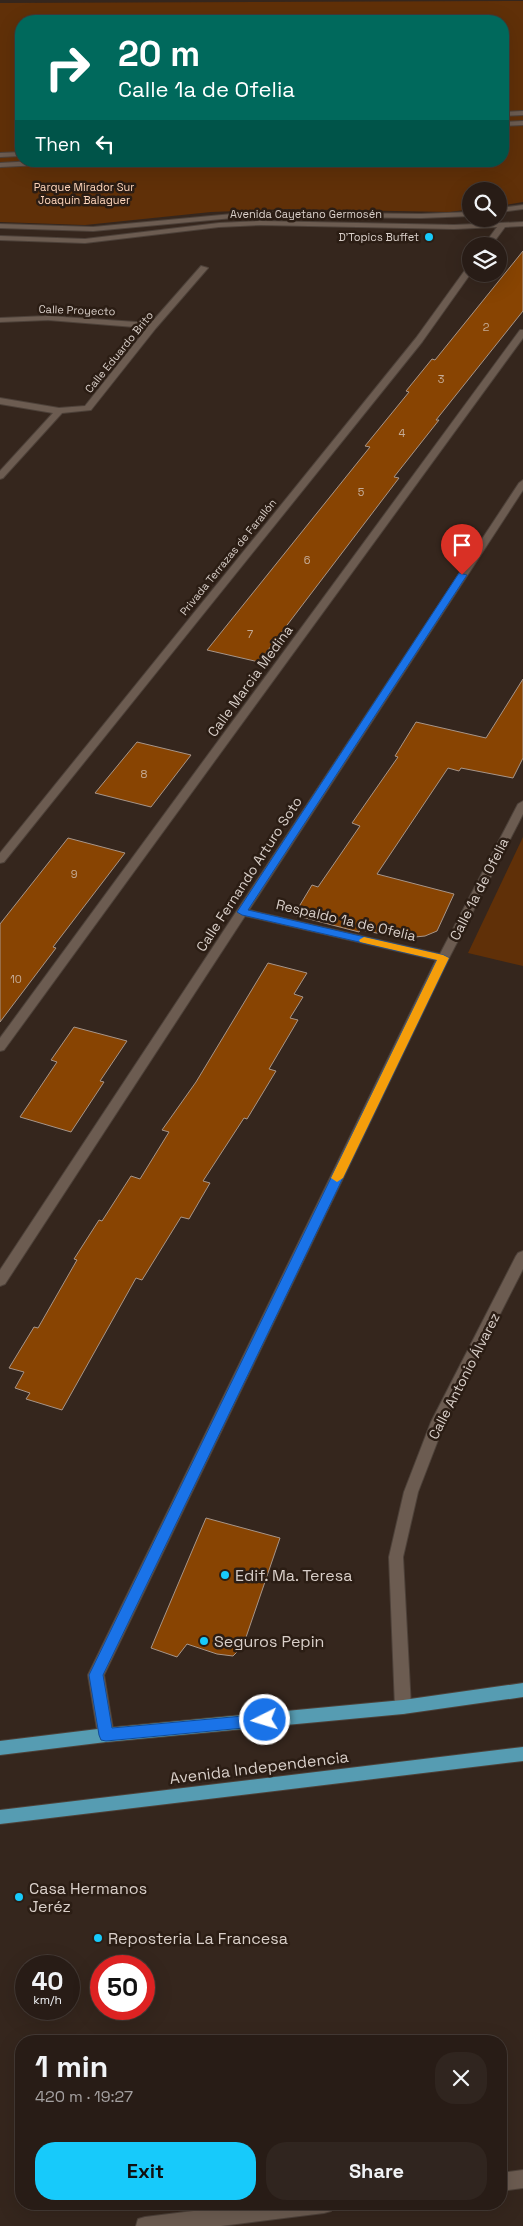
<!DOCTYPE html>
<html lang="en">
<head>
<meta charset="utf-8">
<style>
	body { margin:0; font-family:"Space Grotesk",sans-serif; background:#30251f; color:#f1f3f6; height:100vh; display:flex; flex-direction:column; font-size:19px; white-space:nowrap }
	* { box-sizing:border-box; margin:0 }
	p { font-size:16px; color:#a5a1a1 }
	.icon { flex:none; width:28px; height:28px; fill:none; stroke:currentColor; stroke-width:2; stroke-linecap:round; stroke-linejoin:round }
	.map { position:relative; flex:1; overflow:hidden }
	.details { position:absolute; left:15px; top:2035px; width:492px; height:175px; display:flex; flex-direction:column; background:#281c16; border-radius:20px; box-shadow:0 5px 20px #0002,0 0 0 1px #443a35 }
	.details>* { flex:none }
	.banner { position:absolute; left:15px; top:15px; width:494px; height:152px; border-radius:20px; box-shadow:0 5px 20px #0002,0 0 0 1px #443a35; background:#00695c; color:#fff; overflow:hidden }
	.buttons { position:absolute; left:462px; top:182px; display:grid; gap:10px }
	.buttons a { display:grid; place-items:center; width:45px; height:45px; border-radius:50%; background:#281c16; box-shadow:0 5px 20px #0002,0 0 0 1px #443a35; font-size:25px }
	.speed { position:absolute; left:15px; top:1955px; display:flex; gap:10px; font-size:25px; font-weight:700; text-align:center }
	.speed>* { display:grid; place-content:center; width:65px; height:65px; border-radius:50%; background:#281c16; box-shadow:0 5px 20px #0002,0 0 0 1px #443a35; line-height:1 }
	.speed small { font-size:12px; font-weight:400 }
	.speed .limit { border:8px solid #d22; background:#fff; color:#111 }
	.pin { position:absolute; display:grid; place-items:center; width:42px; height:42px; color:#fff; margin:-51px -21px; border-radius:50% 50% 50% 0; rotate:-45deg; box-shadow:0 0 5px #0007 }
	.pin .icon { rotate:45deg }
	.me { position:absolute; width:55px; margin:-28px; rotate:265deg; stroke-linejoin:round; filter:drop-shadow(0 0 4px #0008) }
	.turn { display:flex; align-items:center; gap:18px; height:105px; padding:0 20px; font-size:22px }
	.turn .icon { width:65px; height:65px; stroke-width:2.5 }
	.turn b { display:block; font-size:35px; line-height:42px }
	.then { display:flex; align-items:center; height:48px; padding:0 20px; background:#0003; gap:10px; font-size:19px }
	.round { display:grid; place-items:center; flex:none; width:52px; height:52px; border-radius:20px; background:#30251f }
	.summary { display:flex; align-items:center; justify-content:space-between; height:85px; padding:0 20px }
	h1 { font-size:30px; font-weight:700; line-height:38px }
	.primary-button { display:flex; gap:10px; margin-top:auto; padding:10px 20px }
	.primary-button a { flex:1; height:58px; border-radius:20px; background:#17cafb; color:#111; font-size:20px; font-weight:700; line-height:58px; text-align:center }
	.primary-button a+a { background:#30251f; color:#f1f3f6 }
	.map>svg:first-child { display:block }
</style>
</head>
<body>
<div class="map">
<svg width="523" height="2226" viewBox="0 0 523 2226">
	<rect width="100%" height="100%" fill="#35261d"/>
	<!-- green -->
	<g fill="#603008" fill-rule="evenodd">
		<path d="M523 1V202L499 206V191H471V209L450 212 287 209 211 212 85 225 0 222V3ZM21 21H502V161H21Z"/>
		<path d="M523 837V966L468 953Z"/>
	</g>
	<!-- building -->
	<g fill="#884402" stroke="#a79589">
		<path d="M523 251V311L436 420H439L394 477 399 478 259 662 207 650 370 447 365 446 409 392 406 391 432 359 435 360Z"/>
		<path d="M523 679V758L513 778 461 768 459 771 448 768 377 874 454 894 437 931 425 936 405 938 360 930 359 932 294 915 312 885 318 887 360 826 352 823 398 757 395 756 416 722 486 738Z"/>
		<path d="M137 742 191 755 151 807 95 793Z"/>
		<path d="M68 838 125 853 53 947 56 948 0 1022V924Z"/>
		<path d="M268 963 307 973 294 994 303 997 290 1018 298 1020 269 1069 276 1071 247 1119 244 1118 203 1181 210 1183 189 1219 181 1217 142 1280 136 1278 62 1410 26 1399 30 1393 15 1388 24 1372 9 1368 34 1327 38 1328 77 1260 74 1259 99 1220 102 1221 131 1176 140 1179 169 1132 162 1130 196 1082Z"/>
		<path d="M74 1027 127 1041 100 1081 104 1082 71 1132 20 1117 57 1062 51 1060Z"/>
		<path d="M206 1518 280 1538 243 1646 233 1656 217 1654 187 1644 177 1657 151 1648Z"/>
	</g>
	<g fill="none" stroke-linecap="round" stroke-linejoin="round">
		<defs>
			<g id="minor">
				<path d="M523 111V115L502 116V112Z"/>
				<path d="M523 121V125L502 126V122Z"/>
				<path d="M21 152V156L0 157V153Z"/>
				<path d="M33 161H86L83 163 0 167V163Z"/>
				<path d="M523 205V209L499 212V208Z"/>
				<path d="M254 212 421 214 471 212V216L421 218 254 216 93 231 0 228V224L93 227Z"/>
				<path d="M260 221 454 225 523 222V226L505 227 491 246H483L497 227 454 229 260 225 219 227 85 243 0 240V236L85 239 219 223Z"/>
				<path d="M201 266 208 268 156 328 91 410 62 413 3 478 0 479V471L53 413 0 404V398L59 408 85 406 147 328 48 320 0 322V318L48 316 151 323Z"/>
				<path d="M468 266H471V273L422 342 4 862 0 863V853L416 338Z"/>
				<path d="M520 330H523V338L4 1050 0 1051V1038Z"/>
				<path d="M523 480V490L249 910 440 954 518 804 523 801V814L449 958 104 1675 114 1735 112 1740 106 1742 100 1740 98 1735 88 1675 436 960 245 916 5 1284 0 1286V1270L519 483Z"/>
				<path d="M523 1251V1269L445 1422 418 1492 403 1557 411 1707 409 1712 403 1714 397 1712 395 1707 389 1557 404 1492 431 1422 516 1256 518 1253Z"/>
				<path d="M523 2170V2188L501 2191V2173Z"/>
				<path d="M250 2204H333L331 2211 324 2213 221 2226H136L138 2219 145 2217Z"/>
			</g>
			<g id="major">
				<path d="M523 1683V1697L403 1714 106 1742 0 1755V1741L106 1728 403 1700Z"/>
				<path d="M523 1747V1761L0 1824V1810Z"/>
			</g>
		</defs>
		<!-- minor casing -->
		<use href="#minor" stroke="#4d4139" stroke-width="2"/>
		<!-- major casing -->
		<use href="#major" stroke="#4d4139" stroke-width="2"/>
		<!-- minor -->
		<use href="#minor" fill="#6c5c51" fill-rule="evenodd"/>
		<!-- major -->
		<use href="#major" fill="#569cb2" fill-rule="evenodd"/>
	</g>
	<!-- route -->
	<path fill="#1a73e8" stroke="#114b97" d="M459 573 467 575 248 910 443 955 449 958 103 1675 112 1728 265 1714 270 1715 272 1720 270 1724 265 1726 106 1741 101 1740 99 1735 89 1675 437 960 242 915 237 912Z"/>
	<!-- slow -->
	<path fill="#f59e0b" d="M364 937 443 955 449 958 343 1178 337 1182 331 1178 437 960 360 942 359 940Z"/>
	<!-- markers -->
	<g fill="#17cafb" stroke="#2b1d14" stroke-width="2">
		<circle cx="429" cy="237" r="5"/>
		<circle cx="225" cy="1575" r="5"/>
		<circle cx="204" cy="1641" r="5"/>
		<circle cx="19" cy="1897" r="5"/>
		<circle cx="98" cy="1938" r="5"/>
	</g>
	<g text-anchor="middle" stroke-width="5" stroke-linejoin="round" paint-order="stroke">
		<!-- far-park labels -->
		<g font-size="11" fill="#ffd6bc" stroke="#2b1d14">
			<text x="84" y="191">Parque Mirador Sur<tspan x="84" dy="13">Joaquín Balaguer</tspan></text>
		</g>
		<!-- far-street labels -->
		<g font-size="11" fill="#d9cfc9" stroke="#2b1d14">
			<text x="306" y="218">Avenida Cayetano Germosén</text>
			<text transform="translate(77 310) rotate(2)" y="4">Calle Proyecto</text>
			<text transform="translate(119 352) rotate(-51)" y="4">Calle Eduardo Brito</text>
			<text transform="translate(228 557) rotate(-51)" y="4">Privada Terrazas de Farallón</text>
		</g>
		<!-- far-poi labels -->
		<g font-size="11" fill="#d9cfc9" stroke="#2b1d14" text-anchor="end">
			<text x="419" y="241">D'Topics Buffet</text>
		</g>
		<!-- number labels -->
		<g font-size="11" fill="#c5ac97">
			<text x="486" y="331">2</text>
			<text x="441" y="383">3</text>
			<text x="402" y="437">4</text>
			<text x="361" y="496">5</text>
			<text x="307" y="564">6</text>
			<text x="250" y="638">7</text>
			<text x="144" y="778">8</text>
			<text x="74" y="878">9</text>
			<text x="16" y="983">10</text>
		</g>
		<!-- street labels -->
		<g font-size="14" fill="#d9cfc9" stroke="#2b1d14">
			<text transform="translate(250 681) rotate(-54)" y="5">Calle Marcia Medina</text>
			<text transform="translate(249 874) rotate(-57)" y="5">Calle Fernando Arturo Soto</text>
			<text transform="translate(479 889) rotate(-63)" y="5">Calle 1a de Ofelia</text>
			<text transform="translate(346 920) rotate(13)" y="5">Respaldo 1a de Ofelia</text>
			<text transform="translate(464 1376) rotate(-63)" y="5">Calle Antonio Álvarez</text>
		</g>
		<!-- near-poi labels -->
		<g font-size="16" fill="#d9cfc9" stroke="#2b1d14" text-anchor="start">
			<text x="235" y="1581">Edif. Ma. Teresa</text>
			<text x="214" y="1647">Seguros Pepin</text>
			<text x="29" y="1894">Casa Hermanos<tspan x="29" dy="18">Jeréz</tspan></text>
			<text x="108" y="1944">Reposteria La Francesa</text>
		</g>
		<!-- near-street labels -->
		<g font-size="16" fill="#d9cfc9" stroke="#2b1d14">
			<text transform="translate(259 1767) rotate(-7)" y="6">Avenida Independencia</text>
		</g>
	</g>
</svg>
<div class="buttons">
<a><svg class="icon" aria-label="search" viewBox="0 0 24 24"><circle cx="10" cy="10" r="6"/><path d="M15 15l6 6"/></svg></a>
<a><svg class="icon" aria-label="layers" viewBox="0 0 24 24"><path d="M12 4l9 5-9 5-9-5zM3 14l9 5 9-5"/></svg></a>
</div>
<div class="speed"><div>40<small>km/h</small></div><div class="limit">50</div></div>
<div class="pin" style="left:462px;top:575px;background:#d93025"><svg class="icon" aria-label="arrive" viewBox="0 0 24 24"><path d="M6 21V4h12l-3 4 3 4H6"/></svg></div>
<svg class="me" style="left:265px;top:1720px" viewBox="-20 -20 40 40"><circle r="17" fill="#1a73e8" stroke="#fff" stroke-width="3"/><path d="M0-11L8 9 0 5-8 9z" fill="#fff"/></svg>
<div class="banner">
<div class="turn"><svg class="icon" aria-label="right" viewBox="0 0 24 24"><path d="M7 20v-9h11M14 6l5 5-5 5"/></svg><div><b>20 m</b>Calle 1a de Ofelia</div></div>
<div class="then">Then<svg class="icon" aria-label="left" viewBox="0 0 24 24"><path d="M17 20v-9H6M10 6l-5 5 5 5"/></svg></div>
</div>
<section class="details">
<div class="summary"><div><h1>1 min</h1><p>420 m · 19:27</p></div><a class="round"><svg class="icon" aria-label="close" viewBox="0 0 24 24"><path d="M6 6l12 12M18 6L6 18"/></svg></a></div>
<div class="primary-button"><a>Exit</a><a>Share</a></div>
</section>
</div>
</body>
</html>
